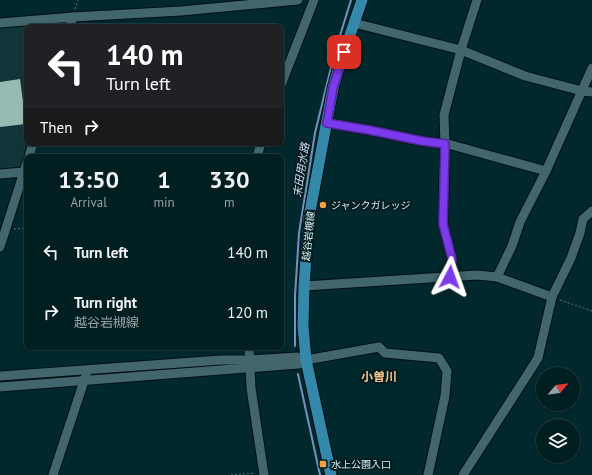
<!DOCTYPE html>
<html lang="en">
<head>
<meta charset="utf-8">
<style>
	body { margin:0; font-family:"PT Sans","Noto Sans JP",sans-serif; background:#0b272a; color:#f1f3f6; height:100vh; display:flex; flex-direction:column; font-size:15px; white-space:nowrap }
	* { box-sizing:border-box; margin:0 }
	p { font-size:13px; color:#96a2a5 }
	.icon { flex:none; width:22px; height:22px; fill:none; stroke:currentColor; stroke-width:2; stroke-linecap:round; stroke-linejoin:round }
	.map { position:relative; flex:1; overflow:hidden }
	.details { position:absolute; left:24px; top:154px; width:260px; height:196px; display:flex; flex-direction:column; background:#011e21; border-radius:8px; box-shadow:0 1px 3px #0004,0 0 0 1px #233c3f }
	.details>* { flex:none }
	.banner { position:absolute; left:24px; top:24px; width:260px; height:122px; border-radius:8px; box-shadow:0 1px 3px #0004,0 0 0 1px #233c3f; background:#202124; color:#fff; overflow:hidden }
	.needle { width:26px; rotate:62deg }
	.buttons { position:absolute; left:536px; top:367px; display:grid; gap:8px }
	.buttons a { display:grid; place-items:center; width:44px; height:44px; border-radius:50%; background:#011e21; box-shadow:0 1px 3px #0004,0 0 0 1px #233c3f; font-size:20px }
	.pin { position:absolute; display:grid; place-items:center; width:34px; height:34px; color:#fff; margin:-17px; border-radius:8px; box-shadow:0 2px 6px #0006 }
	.me { position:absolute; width:44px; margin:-22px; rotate:4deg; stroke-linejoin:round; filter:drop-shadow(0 0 3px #0008) }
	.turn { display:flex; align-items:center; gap:14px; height:84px; padding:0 16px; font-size:18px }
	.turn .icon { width:52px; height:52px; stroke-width:2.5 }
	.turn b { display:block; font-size:28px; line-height:34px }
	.then { display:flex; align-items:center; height:38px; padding:0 16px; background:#0003; gap:8px; font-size:15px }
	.eta { display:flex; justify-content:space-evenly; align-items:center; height:68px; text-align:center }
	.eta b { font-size:24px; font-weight:700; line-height:28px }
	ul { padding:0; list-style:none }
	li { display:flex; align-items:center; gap:12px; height:60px; padding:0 16px }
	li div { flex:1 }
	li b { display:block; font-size:15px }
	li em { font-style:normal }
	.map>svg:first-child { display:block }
</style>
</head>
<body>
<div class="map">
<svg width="592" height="475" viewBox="0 0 592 475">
	<rect width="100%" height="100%" fill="#01282c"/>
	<!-- built -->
	<path fill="#103539" d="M65 21 67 25 66 27H27V143H29L21 166 17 169 0 170V26Z"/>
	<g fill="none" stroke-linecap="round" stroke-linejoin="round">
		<!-- stream -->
		<g stroke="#7391bc" stroke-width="2">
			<path d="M295 346V296L299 233 315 133 334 55 351 0"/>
			<path d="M298 374 320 475"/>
		</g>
	</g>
	<!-- building -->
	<path fill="#96bbb2" d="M20 79 26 124 0 127V82Z"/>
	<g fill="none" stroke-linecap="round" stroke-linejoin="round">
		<defs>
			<g id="minor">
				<path d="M0 23 73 17 181 11 298 0"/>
				<path d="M354 23 461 50 525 76 582 91 592 92"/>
				<path d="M69 27 73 17"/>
				<path d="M281 85 314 0"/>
				<path d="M327 123 369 130 421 141 448 144 546 171"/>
				<path d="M29 157 33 143"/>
				<path d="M257 157 261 143"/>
				<path d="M0 174 24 172"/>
				<path d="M0 247 27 162"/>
				<path d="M450 277 452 259 443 224 445 144 444 115 461 50 477 0"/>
				<path d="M497 277 512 246 520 222 546 171 592 68"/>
				<path d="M304 286 477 275 497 277 552 297"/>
				<path d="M249 347 251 388 264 475"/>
				<path d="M0 376 221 360H249L297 357 306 360"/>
				<path d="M0 387 299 364 306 360 379 347 385 353 439 358 447 371 445 396 428 475"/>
				<path d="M53 475 86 375"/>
				<path d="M463 475 538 358 552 297 571 258 580 233 583 219 592 211"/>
			</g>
			<path id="major" d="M331 475 306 360 303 326 304 286 309 217 333 88 339 67 362 0"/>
		</defs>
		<!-- minor casing -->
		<use href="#minor" stroke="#000f13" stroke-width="11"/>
		<!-- major casing -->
		<use href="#major" stroke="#000f13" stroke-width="13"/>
		<!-- path -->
		<g stroke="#557579" stroke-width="1" stroke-dasharray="2 2" stroke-linecap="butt">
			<path d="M75 9 78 0"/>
			<path d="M14 229 27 228"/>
			<path d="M560 300 592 311"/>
			<path d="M231 475 255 473"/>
		</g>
		<!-- minor -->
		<use href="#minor" stroke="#42666b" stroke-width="9"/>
		<!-- major -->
		<use href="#major" stroke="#3488a9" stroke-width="11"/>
	</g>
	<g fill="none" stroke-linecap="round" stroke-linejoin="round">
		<defs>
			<path id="route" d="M344 52 333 88 327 123 369 130 422 141 445 144 443 224 452 259 450 277"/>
		</defs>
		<!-- route casing -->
		<use href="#route" stroke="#51269a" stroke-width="10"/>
		<!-- route -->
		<use href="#route" stroke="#7c3aed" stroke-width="7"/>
	</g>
	<!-- markers -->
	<g fill="#f4a344" stroke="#021d20" stroke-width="1.5">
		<circle cx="323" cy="205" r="4"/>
		<rect x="319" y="460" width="8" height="8" rx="2"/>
	</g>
	<g text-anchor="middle" stroke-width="4" stroke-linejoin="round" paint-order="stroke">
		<!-- poi labels -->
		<g font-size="10" fill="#daeef1" stroke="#021d20" text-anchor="start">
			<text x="331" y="209">ジャンクガレッジ</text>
			<text x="331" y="468">水上公園入口</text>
		</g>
		<!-- street labels -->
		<g font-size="10" fill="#daeef1" stroke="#021d20">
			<text transform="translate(308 236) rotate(-84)" y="4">越谷岩槻線</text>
		</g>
		<!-- water labels -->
		<g font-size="11" font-style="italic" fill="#d2dcee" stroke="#021d20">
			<text transform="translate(301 170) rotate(-81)" y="4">末田用水路</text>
		</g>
		<!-- quarter labels -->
		<g font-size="12" font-weight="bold" fill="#f8bf84" stroke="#021d20">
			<text x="379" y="381">小曽川</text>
		</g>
	</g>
</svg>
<div class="buttons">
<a><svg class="needle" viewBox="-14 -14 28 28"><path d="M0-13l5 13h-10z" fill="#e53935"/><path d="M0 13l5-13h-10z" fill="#96a2a5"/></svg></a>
<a><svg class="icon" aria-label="layers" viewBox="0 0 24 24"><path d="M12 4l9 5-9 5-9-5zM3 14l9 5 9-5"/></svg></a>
</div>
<div class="pin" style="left:344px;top:52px;background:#d93025"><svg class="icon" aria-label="arrive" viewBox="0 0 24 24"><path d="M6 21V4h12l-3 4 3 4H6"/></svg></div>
<svg class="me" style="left:450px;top:277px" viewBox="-20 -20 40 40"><path d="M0-17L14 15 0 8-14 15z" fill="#7c3aed" stroke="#fff" stroke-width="4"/></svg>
<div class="banner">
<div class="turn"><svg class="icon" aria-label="left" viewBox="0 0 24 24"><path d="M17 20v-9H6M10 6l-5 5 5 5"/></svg><div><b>140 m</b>Turn left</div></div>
<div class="then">Then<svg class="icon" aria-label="right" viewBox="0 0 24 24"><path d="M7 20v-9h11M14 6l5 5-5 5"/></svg></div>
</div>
<section class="details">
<div class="eta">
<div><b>13:50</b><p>Arrival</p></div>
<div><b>1</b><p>min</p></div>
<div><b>330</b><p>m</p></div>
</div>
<ul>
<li><svg class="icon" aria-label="left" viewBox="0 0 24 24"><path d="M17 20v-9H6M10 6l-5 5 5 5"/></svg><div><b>Turn left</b></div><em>140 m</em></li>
<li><svg class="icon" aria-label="right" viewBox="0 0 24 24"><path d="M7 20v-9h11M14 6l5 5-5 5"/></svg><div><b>Turn right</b><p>越谷岩槻線</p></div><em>120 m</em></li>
</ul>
</section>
</div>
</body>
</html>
